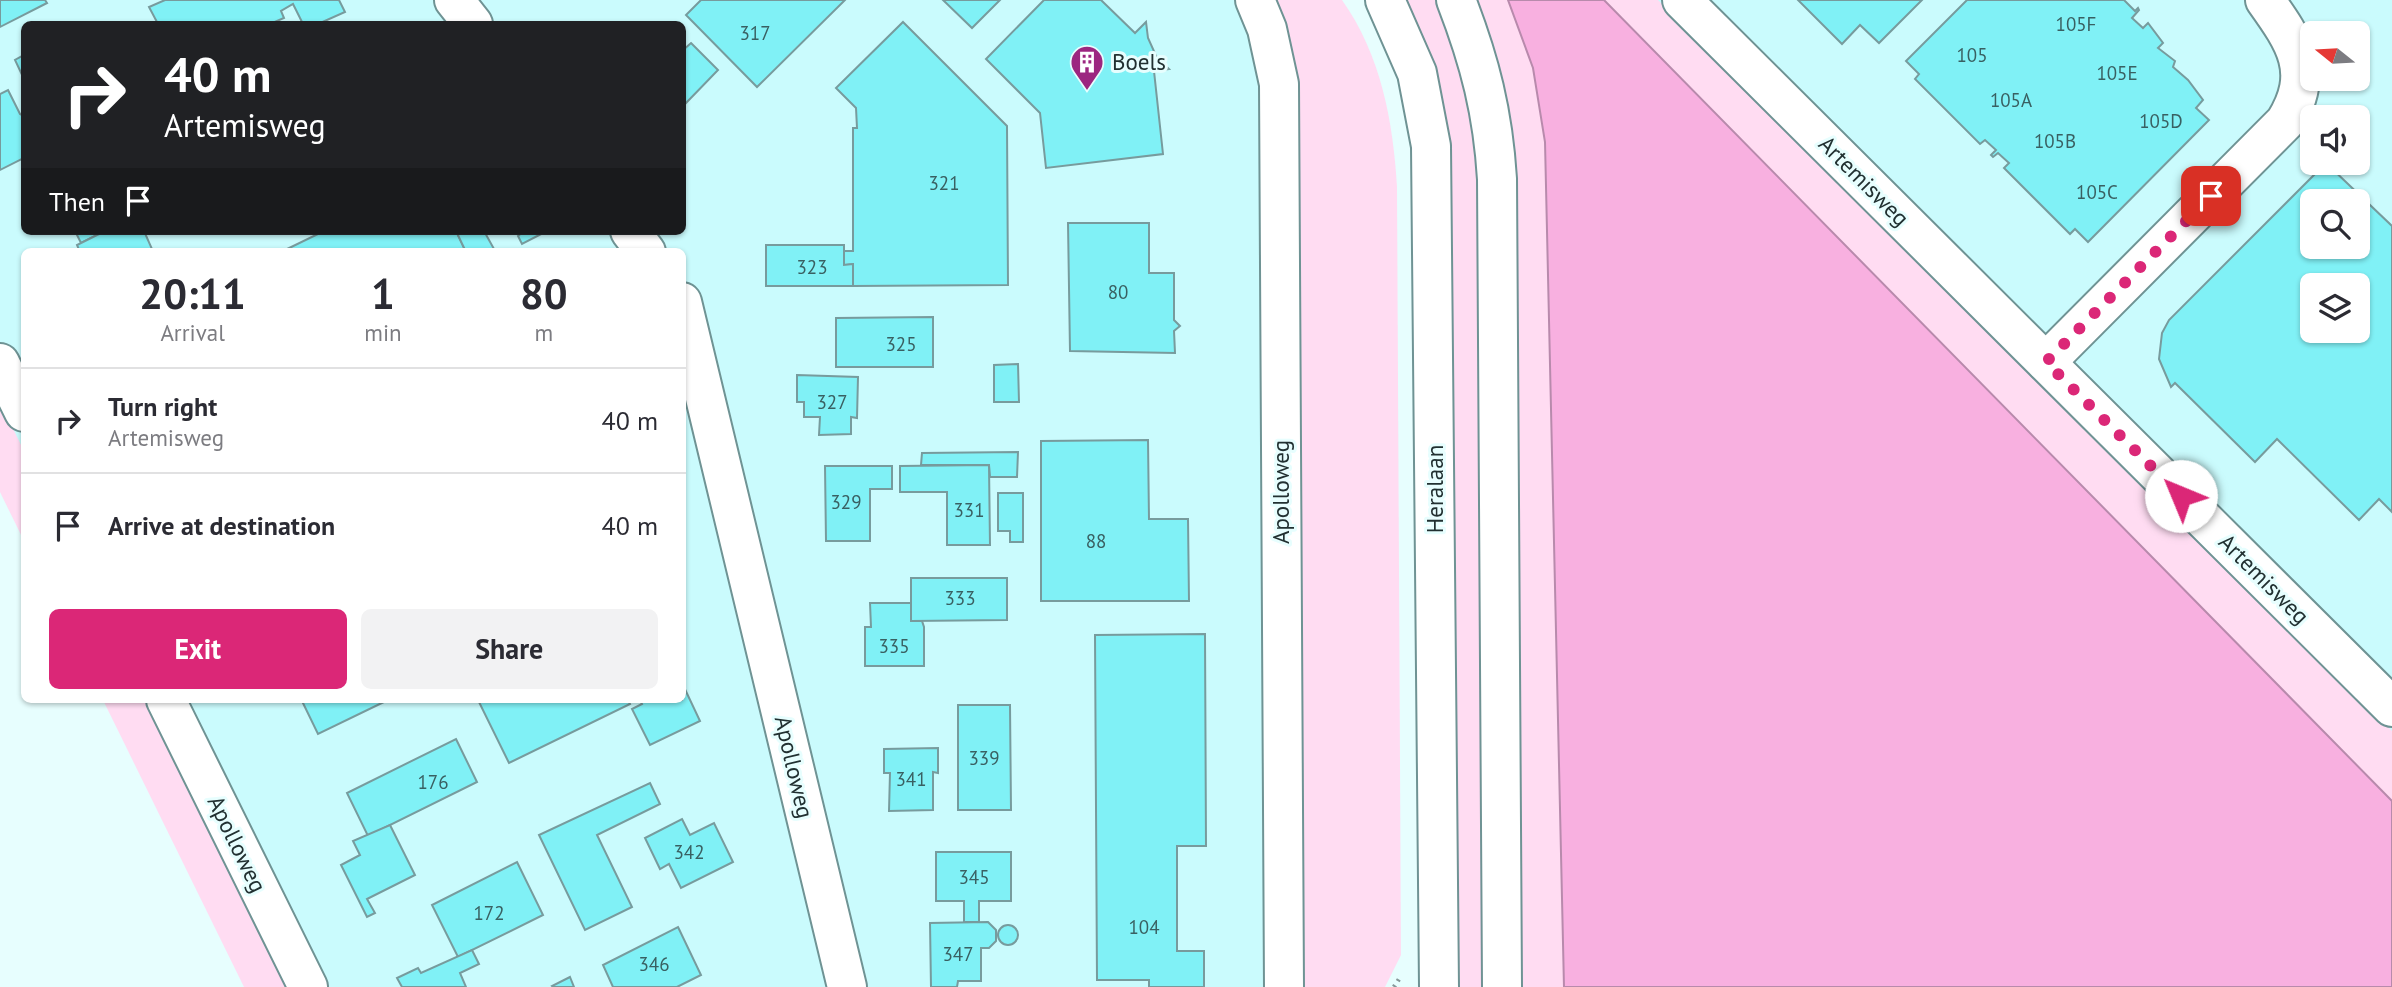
<!DOCTYPE html>
<html lang="en">
<head>
<meta charset="utf-8">
<style>
	body { margin:0; font-family:"PT Sans",sans-serif; background:#f2f2f3; color:#2b2b33; height:100vh; display:flex; flex-direction:column; font-size:26px; white-space:nowrap }
	* { box-sizing:border-box; margin:0 }
	p { font-size:23px; color:#7c7c81 }
	.icon { flex:none; width:38px; height:38px; fill:none; stroke:currentColor; stroke-width:2; stroke-linecap:round; stroke-linejoin:round }
	.map { position:relative; flex:1; overflow:hidden }
	.sheet { position:absolute; left:21px; top:248px; width:665px; height:455px; display:flex; flex-direction:column; background:#fff; border-radius:10px; box-shadow:0 2px 5px #0004 }
	.sheet>* { flex:none }
	.banner { position:absolute; left:21px; top:21px; width:665px; height:214px; border-radius:10px; box-shadow:0 2px 5px #0004; background:#202124; color:#fff; overflow:hidden }
	.needle { width:46px; rotate:288deg }
	.fabs { position:absolute; left:2300px; top:21px; display:grid; gap:14px }
	.fabs a { display:grid; place-items:center; width:70px; height:70px; border-radius:10px; background:#fff; box-shadow:0 2px 5px #0004; font-size:35px }
	.pin { position:absolute; display:grid; place-items:center; width:60px; height:60px; color:#fff; margin:-30px; border-radius:14px; box-shadow:0 4px 10px #0006 }
	.me { position:absolute; width:77px; margin:-38px; rotate:315deg; stroke-linejoin:round; filter:drop-shadow(0 0 5px #0008) }
	.turn { display:flex; align-items:center; gap:24px; height:147px; padding:0 28px; font-size:32px }
	.turn .icon { width:91px; height:91px; stroke-width:2.5 }
	.turn b { display:block; font-size:49px; line-height:60px }
	.then { display:flex; align-items:center; height:66px; padding:0 28px; background:#0003; gap:14px; font-size:26px }
	.eta { display:flex; justify-content:space-evenly; align-items:center; height:119px; text-align:center }
	.eta b { font-size:42px; font-weight:700; line-height:49px }
	.action { display:flex; gap:14px; margin-top:auto; padding:14px 28px }
	.action a { flex:1; height:80px; border-radius:10px; background:#db2777; color:#fff; font-size:28px; font-weight:700; line-height:80px; text-align:center }
	.action a+a { background:#f2f2f3; color:#2b2b33 }
	ul { padding:0; list-style:none }
	li { display:flex; align-items:center; gap:21px; height:105px; padding:0 28px; border-top:2px solid #e1e1e2 }
	li div { flex:1 }
	li b { display:block; font-size:26px }
	li em { font-style:normal }
	.map>svg:first-child { display:block }
</style>
</head>
<body>
<div class="map">
<svg width="2392" height="987" viewBox="0 0 2392 987">
	<rect width="100%" height="100%" fill="#e7fefe"/>
	<!-- built -->
	<g fill="#cafbfd" fill-rule="evenodd">
		<path d="M0 0H1290L1347 987H278L137 700H682V252H24V472L0 423ZM24 24H682V231H24Z"/>
		<path d="M1646 0H2392V748ZM2312 33H2357V79H2312ZM2312 117H2357V163H2312ZM2312 201H2357V247H2312ZM2312 285H2357V331H2312Z"/>
	</g>
	<!-- green -->
	<g fill="#ffdcf2">
		<path d="M1274 0H1342C1381 55 1393 121 1397 187L1401 955 1385 987H1301Z"/>
		<path d="M1398 0H1443L1480 111 1489 880 1481 987H1449L1444 182Z"/>
		<path d="M1468 0H1508L1533 68 1545 142 1564 987H1511L1507 182Z"/>
		<path d="M1604 0H1658L2392 731V801Z"/>
		<path d="M0 402 24 451V541L0 492Z"/>
		<path d="M103 700H147L288 987H244Z"/>
	</g>
	<!-- water -->
	<path fill="#f8b0e0" stroke="#b88aac" stroke-width="2" d="M1508 0H1604L2392 801V987H1564L1545 142 1533 68Z"/>
	<!-- building -->
	<g fill="#80f1f6" stroke="#779b9d" stroke-width="2" fill-rule="evenodd">
		<path d="M0 0H45L47 3 0 27Z"/>
		<path d="M165 0H339L345 12 318 24H303L293 4 281 11 284 18 270 24H158L149 7Z"/>
		<path d="M701 0H845L757 87 686 15Z"/>
		<path d="M943 0H1000L972 28Z"/>
		<path d="M1044 0H1101L1135 33 1146 22 1148 38 1157 58 1169 69 1154 71 1163 154 1046 168 1040 113 986 59Z"/>
		<path d="M1798 0H1922L1879 43 1860 25 1842 44Z"/>
		<path d="M1967 0H2124L2135 11 2138 8 2139 10 2132 18 2143 28 2148 23 2163 43 2158 48 2175 61 2173 67 2188 80 2203 100 2196 108 2209 120 2088 242 2075 229 2070 234 2004 168 2009 163 1998 153 1993 157 1991 155 1996 150 1985 140 1980 144 1915 79 1919 74 1906 61Z"/>
		<path d="M903 22 1007 126 1008 285 853 286V264L844 265V251H853V128H857L856 108 836 88Z"/>
		<path d="M691 43 718 70 686 103 682 99V51Z"/>
		<path d="M24 55V79L15 60Z"/>
		<path d="M8 90 20 114 24 116V158L0 170V94Z"/>
		<path d="M2326 163 2392 226V512L2379 499 2359 520 2277 439 2255 462 2175 383 2171 387 2159 359 2162 333 2169 320ZM2312 201H2357V247H2312ZM2312 285H2357V331H2312Z"/>
		<path d="M1068 223H1149V273H1174V320L1180 326 1174 331 1175 353 1070 351Z"/>
		<path d="M75 231H105L81 243Z"/>
		<path d="M105 231H144L152 249 147 252H80L77 245Z"/>
		<path d="M324 231H456L466 252H281Z"/>
		<path d="M456 231H484L494 249 487 252H466Z"/>
		<path d="M524 231H547L522 244 518 236Z"/>
		<path d="M766 245H844V265L853 264V286H766Z"/>
		<path d="M933 317V367H836V318Z"/>
		<path d="M1018 364 1019 402H994V365Z"/>
		<path d="M797 375 858 377 857 418 851 417V434L819 435 820 417H804V402H797Z"/>
		<path d="M1148 440 1149 519H1188L1189 601H1041V441Z"/>
		<path d="M1018 452 1017 477H990L989 465H921L922 453Z"/>
		<path d="M989 465 990 545H947V492H900V466Z"/>
		<path d="M825 466H892V489H870V541H826Z"/>
		<path d="M998 493H1023V542H1010V531H998Z"/>
		<path d="M911 578H1007V620L911 621Z"/>
		<path d="M870 603H911V621H922L924 627V666H865V627H871Z"/>
		<path d="M1205 634 1206 846H1177V951H1204V987H1149V980H1097L1095 635Z"/>
		<path d="M683 685 700 721 650 745 632 709 642 704 640 700H682Z"/>
		<path d="M305 700H388L318 734 302 701Z"/>
		<path d="M478 700H628L630 704 509 763Z"/>
		<path d="M958 705H1010L1011 810H958Z"/>
		<path d="M456 739 477 782 368 836 347 793Z"/>
		<path d="M938 748V773L933 772V810L889 811 890 773H884V749Z"/>
		<path d="M650 783 660 804 597 835 632 907 585 930 539 835Z"/>
		<path d="M682 819 690 835 714 823 733 862 681 888 669 864 660 869 645 838Z"/>
		<path d="M390 825 415 875 367 899 375 913 367 917 341 865 360 855 353 841Z"/>
		<path d="M936 852H1011V901H979V922H964V901H936Z"/>
		<path d="M517 862 543 915 458 957 432 905Z"/>
		<path d="M988 922 996 930V941L989 948H981V981H958L957 987H931L930 923Z"/>
		<circle cx="1008" cy="935" r="10"/>
		<path d="M678 927 701 975 677 987H613L603 965Z"/>
		<path d="M472 950 479 964 460 973 466 987H402L397 978 418 968 421 973Z"/>
		<path d="M570 977 574 987H553L552 986Z"/>
	</g>
	<g fill="none" stroke-linecap="round" stroke-linejoin="round">
		<defs>
			<g id="minor">
				<path d="M454 0 473 24"/>
				<path d="M1255 0 1267 29 1279 84 1284 987"/>
				<path d="M1385 0 1417 73 1431 146 1439 987"/>
				<path d="M1456 0C1480 62 1493 113 1497 179L1502 987"/>
				<path d="M1682 0 2392 707"/>
				<path d="M630 231 646 252"/>
				<path d="M682 302 847 987"/>
				<path d="M2046 362 2285 122C2316 72 2295 42 2265 0"/>
				<path d="M0 363 24 412"/>
				<path d="M166 700 308 987"/>
			</g>
		</defs>
		<!-- minor casing -->
		<use href="#minor" stroke="#6f9394" stroke-width="42"/>
		<!-- path -->
		<path stroke="#859899" stroke-width="4.5" stroke-dasharray="2 5" stroke-linecap="butt" d="M1394 987 1401 976"/>
		<!-- minor -->
		<use href="#minor" stroke="#fff" stroke-width="38"/>
	</g>
	<g fill="none" stroke-linecap="round" stroke-linejoin="round">
		<!-- route -->
		<path stroke="#db2777" stroke-width="12" stroke-dasharray="0 21.6" d="M2181 496 2046 362 2211 196"/>
	</g>
	<!-- icons -->
	<defs>
		<symbol id="building-pin" viewBox="-11 -11 22 30"><path d="M0 17L-7.5 6A9.5 9.5 0 1 1 7.5 6Z" fill="#9c2680" stroke="#e7fefe"/><path d="M-4-6H4V6H1V3H-1V6H-4ZM-2.5-4.3h1.7v1.8h-1.7ZM.8-4.3h1.7v1.8H.8ZM-2.5-1h1.7V.8h-1.7ZM.8-1h1.7V.8H.8Z" fill="#fff"/></symbol>
	</defs>
	<g fill-rule="evenodd">
		<use href="#building-pin" x="1068" y="43" width="38" height="52"/>
	</g>
	<g text-anchor="middle" stroke-width="6" stroke-linejoin="round" paint-order="stroke">
		<!-- number labels -->
		<g font-size="19" fill="#396062">
			<text x="2076" y="31">105F</text>
			<text x="755" y="40">317</text>
			<text x="1972" y="62">105</text>
			<text x="2117" y="80">105E</text>
			<text x="2011" y="107">105A</text>
			<text x="2161" y="128">105D</text>
			<text x="2055" y="148">105B</text>
			<text x="944" y="190">321</text>
			<text x="2097" y="199">105C</text>
			<text x="812" y="274">323</text>
			<text x="1118" y="299">80</text>
			<text x="901" y="351">325</text>
			<text x="832" y="409">327</text>
			<text x="846" y="509">329</text>
			<text x="969" y="517">331</text>
			<text x="1096" y="548">88</text>
			<text x="960" y="605">333</text>
			<text x="894" y="653">335</text>
			<text x="984" y="765">339</text>
			<text x="911" y="786">341</text>
			<text x="433" y="789">176</text>
			<text x="689" y="859">342</text>
			<text x="974" y="884">345</text>
			<text x="489" y="920">172</text>
			<text x="1144" y="934">104</text>
			<text x="958" y="961">347</text>
			<text x="654" y="971">346</text>
		</g>
		<!-- poi labels -->
		<g font-size="23" fill="#213031" stroke="#e7fefe" text-anchor="start">
			<text x="1112" y="70">Boels</text>
		</g>
		<!-- street labels -->
		<g font-size="23" fill="#213031" stroke="#e7fefe">
			<text transform="translate(1864 181) rotate(45)" y="8">Artemisweg</text>
			<text transform="translate(1435 489) rotate(-90)" y="8">Heralaan</text>
			<text transform="translate(1281 492) rotate(-90)" y="8">Apolloweg</text>
			<text transform="translate(2264 579) rotate(45)" y="8">Artemisweg</text>
			<text transform="translate(794 767) rotate(77)" y="8">Apolloweg</text>
			<text transform="translate(237 844) rotate(64)" y="8">Apolloweg</text>
		</g>
	</g>
</svg>
<div class="fabs">
<a><svg class="needle" viewBox="-14 -14 28 28"><path d="M0-13l5 13h-10z" fill="#e53935"/><path d="M0 13l5-13h-10z" fill="#7c7c81"/></svg></a>
<a><svg class="icon" aria-label="sound" viewBox="0 0 24 24"><path d="M4 9h4l5-4v14l-5-4H4zM17 9q2 3 0 6"/></svg></a>
<a><svg class="icon" aria-label="search" viewBox="0 0 24 24"><circle cx="10" cy="10" r="6"/><path d="M15 15l6 6"/></svg></a>
<a><svg class="icon" aria-label="layers" viewBox="0 0 24 24"><path d="M12 4l9 5-9 5-9-5zM3 14l9 5 9-5"/></svg></a>
</div>
<div class="pin" style="left:2211px;top:196px;background:#d93025"><svg class="icon" aria-label="arrive" viewBox="0 0 24 24"><path d="M6 21V4h12l-3 4 3 4H6"/></svg></div>
<svg class="me" style="left:2181px;top:496px" viewBox="-20 -20 40 40"><circle r="19" fill="#fff"/><path d="M0-13L10 11 0 6-10 11z" fill="#db2777"/></svg>
<div class="banner">
<div class="turn"><svg class="icon" aria-label="right" viewBox="0 0 24 24"><path d="M7 20v-9h11M14 6l5 5-5 5"/></svg><div><b>40 m</b>Artemisweg</div></div>
<div class="then">Then<svg class="icon" aria-label="arrive" viewBox="0 0 24 24"><path d="M6 21V4h12l-3 4 3 4H6"/></svg></div>
</div>
<section class="sheet">
<div class="eta">
<div><b>20:11</b><p>Arrival</p></div>
<div><b>1</b><p>min</p></div>
<div><b>80</b><p>m</p></div>
</div>
<ul>
<li><svg class="icon" aria-label="right" viewBox="0 0 24 24"><path d="M7 20v-9h11M14 6l5 5-5 5"/></svg><div><b>Turn right</b><p>Artemisweg</p></div><em>40 m</em></li>
<li><svg class="icon" aria-label="arrive" viewBox="0 0 24 24"><path d="M6 21V4h12l-3 4 3 4H6"/></svg><div><b>Arrive at destination</b></div><em>40 m</em></li>
</ul>
<div class="action"><a>Exit</a><a>Share</a></div>
</section>
</div>
</body>
</html>
